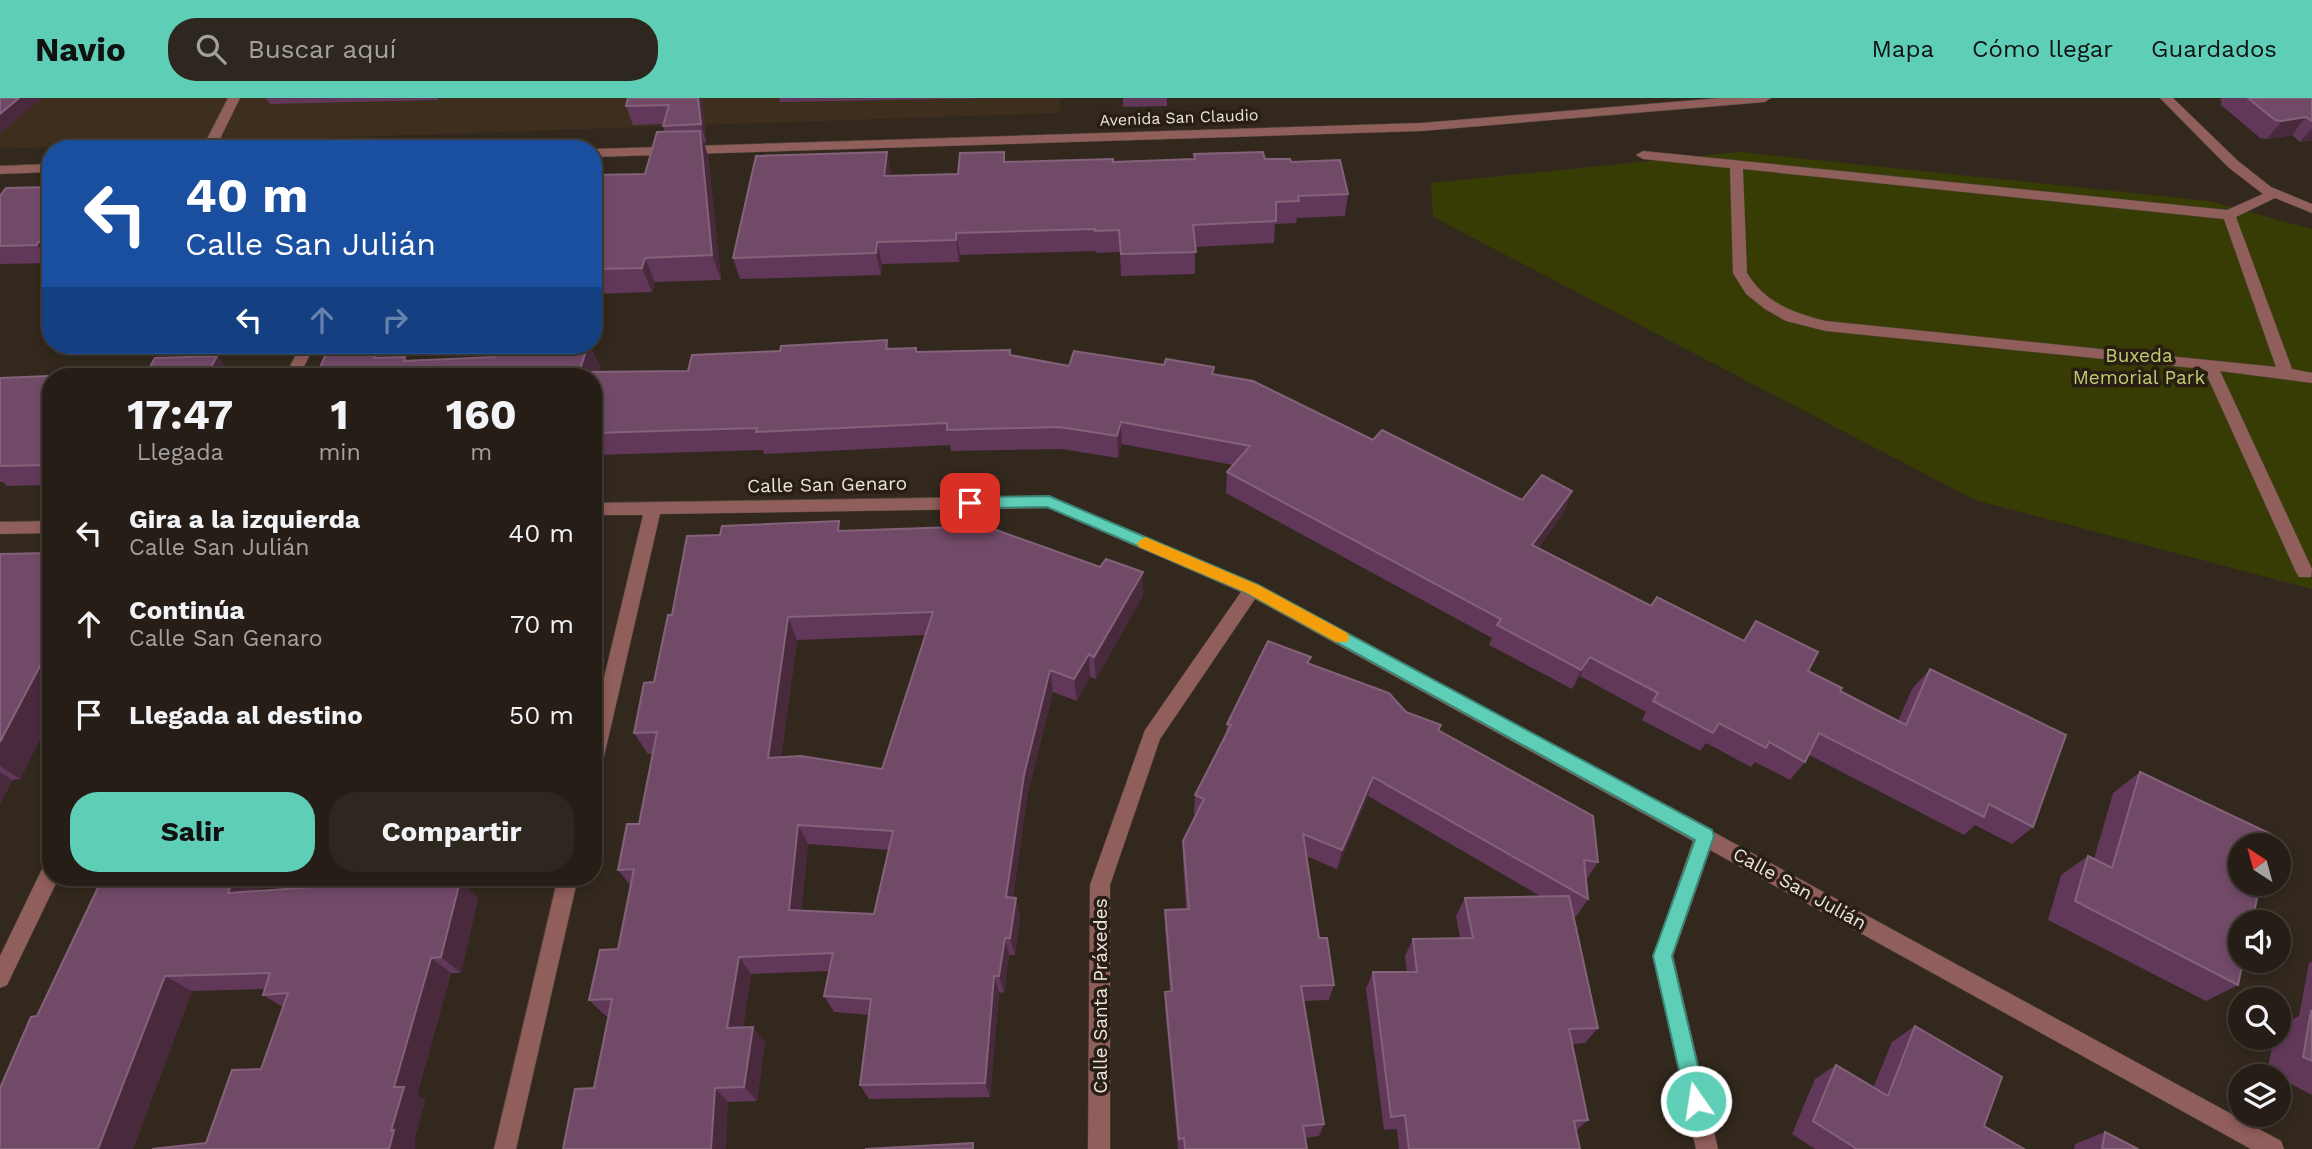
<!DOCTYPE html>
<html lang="es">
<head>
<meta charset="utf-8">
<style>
	body { margin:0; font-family:"Work Sans",sans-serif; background:#2e271f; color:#f1f3f6; height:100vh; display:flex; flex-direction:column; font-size:26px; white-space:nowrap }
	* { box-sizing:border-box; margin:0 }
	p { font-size:23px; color:#a4a2a1 }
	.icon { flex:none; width:38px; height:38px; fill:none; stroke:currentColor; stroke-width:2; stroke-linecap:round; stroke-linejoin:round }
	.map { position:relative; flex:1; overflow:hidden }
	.drawer { position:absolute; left:42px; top:270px; width:560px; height:518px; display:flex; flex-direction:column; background:#261e16; border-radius:28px; box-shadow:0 4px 10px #0003,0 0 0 2px #423c35 }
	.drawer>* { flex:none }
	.hud { position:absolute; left:42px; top:42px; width:560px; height:214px; border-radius:28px; box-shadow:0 4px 10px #0003,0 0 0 2px #423c35; background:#1a4fa0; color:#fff; overflow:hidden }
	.needle { width:46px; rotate:324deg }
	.buttons { position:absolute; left:2228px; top:735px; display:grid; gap:14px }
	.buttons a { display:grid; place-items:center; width:63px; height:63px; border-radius:50%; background:#261e16; box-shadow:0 4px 10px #0003,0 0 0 2px #423c35; font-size:35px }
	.pin { position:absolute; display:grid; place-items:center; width:60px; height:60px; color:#fff; margin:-30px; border-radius:14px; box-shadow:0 4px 10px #0006 }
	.me { position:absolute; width:77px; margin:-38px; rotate:347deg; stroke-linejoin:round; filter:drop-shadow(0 0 5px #0008) }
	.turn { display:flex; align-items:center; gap:24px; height:147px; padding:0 28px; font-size:32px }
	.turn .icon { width:91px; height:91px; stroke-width:2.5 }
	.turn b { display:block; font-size:49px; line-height:60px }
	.lanes { display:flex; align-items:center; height:66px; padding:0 28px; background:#0003; justify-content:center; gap:35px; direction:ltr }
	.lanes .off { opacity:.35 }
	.eta { display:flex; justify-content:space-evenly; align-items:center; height:119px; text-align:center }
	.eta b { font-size:42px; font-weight:700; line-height:49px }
	.primary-button { display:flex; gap:14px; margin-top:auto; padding:14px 28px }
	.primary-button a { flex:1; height:80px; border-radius:28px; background:#5eceb7; color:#111; font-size:28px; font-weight:700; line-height:80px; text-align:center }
	.primary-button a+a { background:#2e271f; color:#f1f3f6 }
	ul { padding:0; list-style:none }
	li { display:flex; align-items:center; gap:21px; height:91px; padding:0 28px }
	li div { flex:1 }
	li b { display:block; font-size:26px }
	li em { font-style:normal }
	header { display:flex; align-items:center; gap:42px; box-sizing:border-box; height:98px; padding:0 35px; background:#5eceb7; color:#111 }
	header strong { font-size:33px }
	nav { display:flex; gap:38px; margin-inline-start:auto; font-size:24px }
	.search { width:490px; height:63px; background:#2e271f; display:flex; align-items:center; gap:18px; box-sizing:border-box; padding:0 24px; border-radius:28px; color:#a4a2a1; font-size:26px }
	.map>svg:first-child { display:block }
</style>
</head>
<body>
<header>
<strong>Navio</strong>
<div class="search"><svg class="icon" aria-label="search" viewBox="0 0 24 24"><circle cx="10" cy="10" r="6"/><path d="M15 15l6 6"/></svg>Buscar aquí</div>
<nav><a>Mapa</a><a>Cómo llegar</a><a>Guardados</a></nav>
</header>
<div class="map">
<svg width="2312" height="1051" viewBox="0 0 2312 1051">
	<rect width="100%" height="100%" fill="#32281d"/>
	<!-- built -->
	<path fill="#3d2e1e" d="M0 0H1061L1060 15 0 51Z"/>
	<!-- green -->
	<path fill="#363c04" d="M1739 54 2209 103 2312 131V491L1975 402 1433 119 1431 85Z"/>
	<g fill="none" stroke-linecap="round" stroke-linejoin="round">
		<defs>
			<g id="minor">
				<path d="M228 0H240L215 51H202Z"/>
				<path d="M1720 0H1771L1765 4 1421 33 593 59V51L1421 25Z"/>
				<path d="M2160 0H2173L2238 63 2271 89 2312 106V115L2275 100 2236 119 2292 271 2312 275V285L2220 273 2312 471 2311 479H2299L2296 474 2204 271 1826 233 1786 223 1765 211 1746 196 1733 175 1730 70 1643 61 1636 57 1643 53 2227 112 2263 96 2228 69ZM1743 71 2224 121 2276 269 1826 223C1794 215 1765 205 1747 175Z"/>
				<path d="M51 66V74L0 76V68Z"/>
				<path d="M301 247H315L299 278H285Z"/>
				<path d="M1049 398 1258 486 2281 1043 2284 1051H2251L1710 752 1673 858 1718 1051H1696L1653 858 1693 743 1255 501 1160 641 1110 787V1051H1088L1090 787 1145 632 1241 494 1048 410 660 416 602 667 600 673 593 675V626L643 417H593V405Z"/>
				<path d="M51 423V435L0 436V424Z"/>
				<path d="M51 765V779H59L7 887 0 890V858L44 767Z"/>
				<path d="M558 779H578L516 1051H494Z"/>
			</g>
		</defs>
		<!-- minor casing -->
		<use href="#minor" stroke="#4f463c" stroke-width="1"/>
		<!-- minor -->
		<use href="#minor" fill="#905e5b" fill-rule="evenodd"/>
	</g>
	<!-- wall -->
	<g fill="#62385a" fill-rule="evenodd">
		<path d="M266 0H438V2L270 6Z"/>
		<path d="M702 0 706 45H704L708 58 721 182 655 184 652 194 593 196V77L645 76 665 34 663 28 664 26 633 27 626 8Z"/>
		<path d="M779 0H997L780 4Z"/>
		<path d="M1123 0H1167V8L1123 9Z"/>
		<path d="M2222 0H2312V42L2300 44 2292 37 2267 41 2260 40 2220 6 2222 4 2220 2Z"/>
		<path d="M887 54 891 78 958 76 1006 64H1113L1194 61V56L1265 61 1291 64 1348 96 1345 118 1297 120 1296 125 1275 126 1274 145 1195 149V176L1121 178 1120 154 1096 155V153L960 157 959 164 882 166 881 177 740 181 733 160Z"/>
		<path d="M51 89V165L0 166V98Z"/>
		<path d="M887 242 889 251 917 254 1011 257 1069 268 1214 276 1522 402 1564 414 1538 450 1651 508 1743 543 1756 523 1808 573 1840 593 1898 623 1912 591 1930 571 2033 729 2012 746 1975 727 1964 737 1809 657 1805 664 1790 682 1755 664 1751 669 1706 645 1700 653 1642 622 1646 614 1580 578 1572 591 1489 547 1492 540 1226 395 1227 374 1233 367 1122 346 1118 360 1061 351 951 353 950 347 764 356 763 352 593 357V278H316L330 247H383L392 260 405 259 407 262 494 259 499 247H589L600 268 598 274 688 273 780 253Z"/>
		<path d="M217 258 233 278H51V387L7 388 3 384H0V280L147 274 155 260Z"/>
		<path d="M842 432 1143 497 1096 581 1090 579 1077 603 1053 594 1027 698 1013 799 1016 800 1020 818 1015 857H1009L1004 895 999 894 990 999 869 1001 860 987 869 917 834 914 824 898 829 873 751 876 743 929 765 944 757 1003 728 1004 594 990 609 918H606L589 902 618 851 631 788 618 772 639 726 653 656H648L634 635 654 584 672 517ZM925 537 882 671 781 659 797 542ZM808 746 889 752 874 816 801 813Z"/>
		<path d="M51 455V619L20 681 12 682 0 706V456Z"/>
		<path d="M1309 566 1406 614 1441 627 1438 633 1598 764 1586 782 1588 801 1576 819 1573 817 1598 930 1585 945 1573 946 1588 1022 1576 1033 1580 1051H1399L1397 1031 1384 1032 1366 891 1373 874H1407L1405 858 1413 841 1460 840 1456 818 1465 800 1542 799 1368 698 1337 771 1306 758 1319 840 1334 887 1329 902 1304 903 1324 1026 1319 1038 1305 1040 1307 1051H1178L1165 909V894L1170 893 1165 829V812L1186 811 1183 761V743L1196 717 1194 716 1195 697 1226 635 1227 626Z"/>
		<path d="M2140 674 2238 887 2206 903 2048 822 2061 777 2088 758 2094 761 2113 695Z"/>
		<path d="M101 779H264L259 793 326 788 329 779H464L470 785 468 791 478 800 461 875H451L417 997 425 1002 414 1043 416 1044 206 1045 261 971 283 909 263 897 265 891 192 893 133 1051H0L37 918 102 779Z"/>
		<path d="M2312 863V997L2267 973 2274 940H2278V928L2299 918 2309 865Z"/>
		<path d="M1915 928 1984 1028 2024 1051H1815L1792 1036 1815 981 1836 967 1873 990 1892 944Z"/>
		<path d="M2105 1034 2138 1051H2074L2075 1046Z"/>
	</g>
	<!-- shaded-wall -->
	<g fill="#492a3c">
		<path d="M19 0H43L0 36V16Z"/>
		<path d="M698 0H702L706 45 701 26Z"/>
		<path d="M2306 19 2292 37 2267 41 2282 23Z"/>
		<path d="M2312 30V42L2300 44Z"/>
		<path d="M700 33 708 58 721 182 712 157Z"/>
		<path d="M887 54 891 76 889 100 884 78Z"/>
		<path d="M956 135 960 157 959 164 956 142Z"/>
		<path d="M38 144 51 159V163L37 147Z"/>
		<path d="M877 144 882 166 881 177 876 155Z"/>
		<path d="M645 160 655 184 652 194 642 170Z"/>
		<path d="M379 247H383L395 265 374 260Z"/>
		<path d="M588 247 600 268 593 288 579 274Z"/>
		<path d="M217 258 233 278H206Z"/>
		<path d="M1121 324 1122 346 1118 360 1117 338Z"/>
		<path d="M1572 393 1564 414 1524 468 1532 447Z"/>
		<path d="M1143 474V497L1096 581 1094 559Z"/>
		<path d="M788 519 797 542 778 680 768 660Z"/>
		<path d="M51 547V619L20 681 0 668V644Z"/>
		<path d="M1089 556 1090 579 1077 603 1074 581Z"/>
		<path d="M1590 559 1580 578 1572 591 1581 572Z"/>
		<path d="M1050 572 1053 594 1027 698 1011 817 1006 799 1024 677Z"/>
		<path d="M0 674 12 682 0 706Z"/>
		<path d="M1373 679 1368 698 1337 771 1342 752Z"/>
		<path d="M798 727 808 746 799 830 789 812Z"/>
		<path d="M234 779H264L252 812 228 795Z"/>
		<path d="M448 779H464L470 785 468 791 478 800 461 875 441 859Z"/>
		<path d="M1016 800 1020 818 1015 857 1010 840Z"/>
		<path d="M1005 840 1009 857 1004 895 999 878Z"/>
		<path d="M739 859 751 876 741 945 727 930Z"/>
		<path d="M431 860 451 875 417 997 425 1002 414 1043 416 1044 415 1051H389L394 989Z"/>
		<path d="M165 878 192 893 133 1051H98Z"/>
		<path d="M994 878 999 894 990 999 985 985Z"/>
		<path d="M753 929 765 944 757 1003 744 989Z"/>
		<path d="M715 990 728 1004 726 1051H711Z"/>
	</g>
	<!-- building -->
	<g fill="#714a68" stroke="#84627a" stroke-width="2" fill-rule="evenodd">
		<path d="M0 0H19L0 16Z"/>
		<path d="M628 0H698L701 26 663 28 669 7 626 8Z"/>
		<path d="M2248 0H2312V23L2306 19 2282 23 2275 22Z"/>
		<path d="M700 33 712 157 645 160 642 170 593 171V77L645 76 657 34Z"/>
		<path d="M887 54 884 78 958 76 960 55 1004 54V64L1113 61V64L1195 61 1194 56 1263 54 1265 61H1290L1291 64 1340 62 1348 96 1298 98 1299 103 1276 104V123L1193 127 1196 154 1121 156 1119 132 1095 133V131L956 135V142L877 144 876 155 733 160 756 58Z"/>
		<path d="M51 89V144H38L37 147 0 148V98L6 90Z"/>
		<path d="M887 242 886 251 916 250V254L1010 252V257L1069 268 1074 253 1164 267 1166 261 1214 269 1212 276 1253 283 1373 342 1382 332 1522 402 1542 377 1572 393 1532 447 1651 508 1657 499 1744 543 1756 523 1818 554 1808 573 1842 590 1840 593 1906 627 1930 571 2066 637 2033 729 1989 706 1984 719 1819 635 1805 664 1769 644 1766 650 1719 625 1713 635 1653 603 1658 595 1590 559 1581 572 1497 527 1501 521 1227 374 1250 348 1121 324 1117 338 1059 329 947 332V325L756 334 757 330 593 335V278H316L330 247H379L374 260 405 259 404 263 494 259 499 247H588L579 274 688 273 692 257 780 253 781 248Z"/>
		<path d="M217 258 206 278H51V367L0 368V280L147 274 155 260Z"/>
		<path d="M839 423 838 433 985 428 1100 469 1106 461 1143 474 1094 559 1089 556 1074 581 1050 572 1024 677 1006 799 1016 800 1010 840H1005L999 878H994L985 985 860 987 871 901 824 898 833 855 739 859 727 930 753 929 744 989 715 990 711 1051H563L575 991 594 990 612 901 589 902 600 852 618 851 634 771 618 772 627 726H639L657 634 634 635 644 585 654 584 668 517H672L687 438 720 437 722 428ZM933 514 882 671 801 658 768 660 788 519ZM798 727 893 733 874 816 789 812Z"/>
		<path d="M51 455V547L0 644V456Z"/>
		<path d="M1268 543 1311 559 1307 565 1389 595 1406 614 1441 627 1438 632 1593 718 1598 764 1584 762 1588 801 1373 679 1342 752 1303 736 1319 840H1327L1334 887 1301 888 1324 1026 1303 1028 1307 1051H1185L1184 1040 1179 1041 1165 894 1172 893 1165 812 1189 811 1183 743 1204 701 1195 697 1231 627 1227 626Z"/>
		<path d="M2140 674 2271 736 2268 747H2240V786H2260L2252 824H2240V863H2243L2238 887 2075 803 2088 758 2112 770Z"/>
		<path d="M103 779H234L228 795 326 788 329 779H448L447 784 460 783 441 859 431 860 394 989H404L391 1033 394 1032 389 1051H152L206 1045 232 972 261 971 288 895 263 897 270 875 165 878 98 1051H0V990L31 919 37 918Z"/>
		<path d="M1569 798 1598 930 1569 931 1588 1022 1574 1023 1580 1051H1409L1405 1017 1391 1019 1373 874H1417L1413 841 1473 840 1465 800Z"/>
		<path d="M2311 913H2312V963L2303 959Z"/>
		<path d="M1915 928 2002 979 1984 1028 2024 1051H1857L1813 1023 1836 967 1888 998Z"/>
		<path d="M2105 1034 2138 1051H2102Z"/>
		<path d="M973 1045V1051H865Z"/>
	</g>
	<!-- route -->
	<path fill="#5eceb7" stroke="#3d8677" stroke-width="2" d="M1049 398 1258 487 1712 732 1714 738 1672 858 1706 1003 1703 1010 1696 1013 1689 1010 1686 1003 1653 858 1695 742 1247 495 1047 409 970 410 962 405 970 399Z"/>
	<!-- slow -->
	<path fill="#f59e0b" d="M1145 439 1258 487 1347 535 1349 540 1347 544H1336L1247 495 1139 449 1137 445Z"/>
	<g text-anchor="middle" stroke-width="7" stroke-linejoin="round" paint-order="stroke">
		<!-- far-street labels -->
		<g font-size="16" fill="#eae3dc" stroke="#281e13">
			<text transform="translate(1179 19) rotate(-2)" y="6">Avenida San Claudio</text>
		</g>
		<!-- park labels -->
		<g font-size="19" fill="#bfcc72" stroke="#281e13">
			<text x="2139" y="264">Buxeda<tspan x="2139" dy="22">Memorial Park</tspan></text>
		</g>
		<!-- street labels -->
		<g font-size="19" fill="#eae3dc" stroke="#281e13">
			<text transform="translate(827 386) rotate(-1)" y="7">Calle San Genaro</text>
			<text transform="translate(1800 790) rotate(29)" y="7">Calle San Julián</text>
			<text transform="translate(1100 898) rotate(-90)" y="7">Calle Santa Práxedes</text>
		</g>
	</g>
</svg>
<div class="buttons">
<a><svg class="needle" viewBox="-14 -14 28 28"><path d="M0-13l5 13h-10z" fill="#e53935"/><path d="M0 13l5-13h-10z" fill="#a4a2a1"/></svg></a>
<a><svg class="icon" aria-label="sound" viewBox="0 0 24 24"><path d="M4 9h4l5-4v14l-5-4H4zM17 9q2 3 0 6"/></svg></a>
<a><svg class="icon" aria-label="search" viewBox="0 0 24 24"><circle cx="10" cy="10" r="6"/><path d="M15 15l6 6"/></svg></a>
<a><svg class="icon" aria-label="layers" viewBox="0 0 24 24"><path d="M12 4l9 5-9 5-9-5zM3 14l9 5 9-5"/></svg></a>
</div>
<div class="pin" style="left:970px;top:405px;background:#d93025"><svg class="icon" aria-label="arrive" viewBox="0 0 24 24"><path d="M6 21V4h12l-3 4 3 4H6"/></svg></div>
<svg class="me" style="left:1696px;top:1003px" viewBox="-20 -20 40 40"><circle r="17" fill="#5eceb7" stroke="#fff" stroke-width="3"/><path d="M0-11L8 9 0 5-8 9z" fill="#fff"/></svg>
<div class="hud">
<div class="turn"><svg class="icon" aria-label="left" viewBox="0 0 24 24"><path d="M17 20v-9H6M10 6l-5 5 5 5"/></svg><div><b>40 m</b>Calle San Julián</div></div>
<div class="lanes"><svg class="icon" aria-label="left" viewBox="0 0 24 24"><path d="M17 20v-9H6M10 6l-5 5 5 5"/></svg><svg class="icon off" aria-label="ahead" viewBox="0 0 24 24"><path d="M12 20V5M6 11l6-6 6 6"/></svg><svg class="icon off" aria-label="right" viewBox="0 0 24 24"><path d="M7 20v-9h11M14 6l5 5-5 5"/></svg></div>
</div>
<section class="drawer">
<div class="eta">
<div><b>17:47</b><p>Llegada</p></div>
<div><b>1</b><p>min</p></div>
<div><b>160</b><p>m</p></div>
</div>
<ul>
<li><svg class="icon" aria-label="left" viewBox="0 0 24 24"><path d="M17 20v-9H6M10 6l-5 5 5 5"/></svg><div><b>Gira a la izquierda</b><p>Calle San Julián</p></div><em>40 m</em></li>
<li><svg class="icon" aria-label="ahead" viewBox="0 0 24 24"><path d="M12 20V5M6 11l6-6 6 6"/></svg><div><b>Continúa</b><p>Calle San Genaro</p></div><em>70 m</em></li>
<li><svg class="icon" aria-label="arrive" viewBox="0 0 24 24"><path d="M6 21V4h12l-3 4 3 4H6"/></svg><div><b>Llegada al destino</b></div><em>50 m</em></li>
</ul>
<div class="primary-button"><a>Salir</a><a>Compartir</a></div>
</section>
</div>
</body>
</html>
